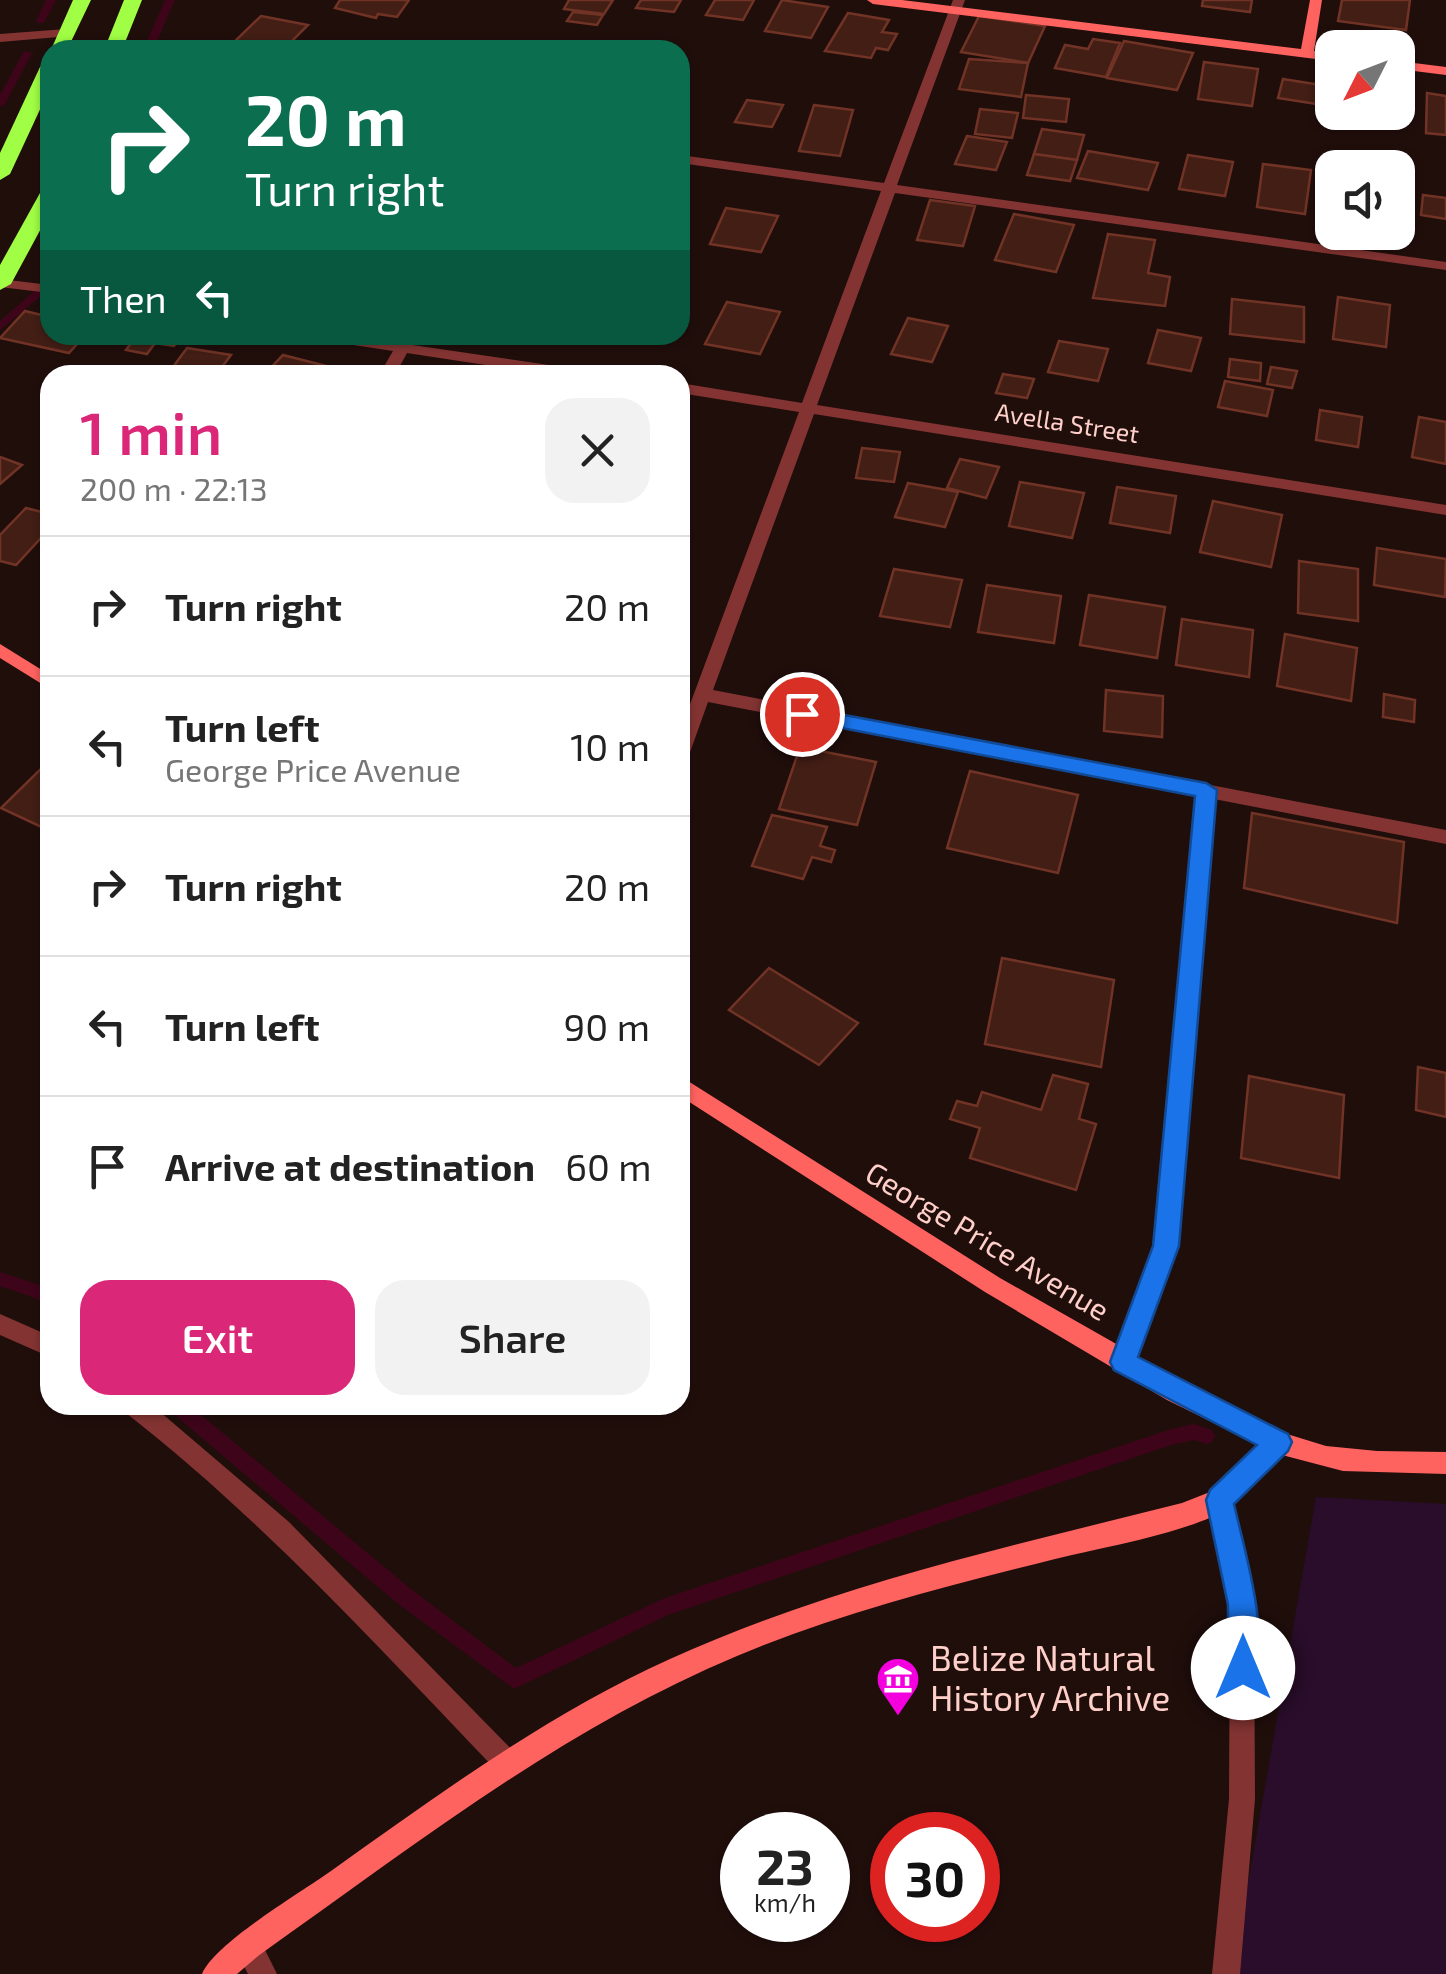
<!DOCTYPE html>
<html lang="en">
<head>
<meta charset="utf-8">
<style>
	body { margin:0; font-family:"Exo 2",sans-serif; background:#f2f2f2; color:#222; height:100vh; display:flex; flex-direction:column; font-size:38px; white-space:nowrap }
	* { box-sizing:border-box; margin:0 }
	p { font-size:32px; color:#767676 }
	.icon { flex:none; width:55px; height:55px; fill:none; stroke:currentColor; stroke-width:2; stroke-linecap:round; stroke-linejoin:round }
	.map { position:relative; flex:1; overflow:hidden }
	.drawer { position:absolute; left:40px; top:365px; width:650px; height:1050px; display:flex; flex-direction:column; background:#fff; border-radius:30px; box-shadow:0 2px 8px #0004 }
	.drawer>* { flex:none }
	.guide { position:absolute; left:40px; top:40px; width:650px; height:305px; border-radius:30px; box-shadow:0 2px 8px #0004; background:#0b6e4f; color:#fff; overflow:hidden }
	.needle { width:65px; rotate:228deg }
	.buttons { position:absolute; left:1315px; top:30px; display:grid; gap:20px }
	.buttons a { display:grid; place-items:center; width:100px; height:100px; border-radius:20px; background:#fff; box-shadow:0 2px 8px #0004; font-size:50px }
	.speed { position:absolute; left:720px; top:1812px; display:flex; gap:20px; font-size:50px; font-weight:700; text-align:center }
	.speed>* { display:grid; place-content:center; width:130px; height:130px; border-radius:50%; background:#fff; box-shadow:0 2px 8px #0004; line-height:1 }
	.speed small { font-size:25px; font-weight:400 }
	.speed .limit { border:15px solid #d22; background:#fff; color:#111 }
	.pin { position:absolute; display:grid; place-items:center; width:85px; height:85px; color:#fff; margin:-42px; border:5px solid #fff; border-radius:50%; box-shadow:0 2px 10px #0007 }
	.me { position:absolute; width:110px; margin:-55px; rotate:0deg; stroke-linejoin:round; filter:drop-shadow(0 0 8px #0008) }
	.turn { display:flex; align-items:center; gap:35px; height:210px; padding:0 40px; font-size:45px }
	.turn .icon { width:130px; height:130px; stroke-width:2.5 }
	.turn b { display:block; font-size:70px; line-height:85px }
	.then { display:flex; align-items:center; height:95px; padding:0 40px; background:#0003; gap:20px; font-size:38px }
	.round { display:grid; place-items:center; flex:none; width:105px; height:105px; border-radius:30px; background:#f2f2f2 }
	.overview { display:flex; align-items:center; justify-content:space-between; height:170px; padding:0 40px }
	h1 { font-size:60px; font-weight:600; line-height:75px; color:#db2777 }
	.action { display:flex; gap:20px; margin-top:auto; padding:20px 40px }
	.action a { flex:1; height:115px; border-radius:30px; background:#db2777; color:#fff; font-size:40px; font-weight:600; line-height:115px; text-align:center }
	.action a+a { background:#f2f2f2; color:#222 }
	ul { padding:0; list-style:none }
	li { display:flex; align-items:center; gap:30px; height:140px; padding:0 40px; border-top:2px solid #e0e0e0 }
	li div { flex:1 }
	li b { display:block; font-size:38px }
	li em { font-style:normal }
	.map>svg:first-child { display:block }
</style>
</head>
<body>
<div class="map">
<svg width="1446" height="1974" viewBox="0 0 1446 1974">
	<rect width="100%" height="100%" fill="#200e0b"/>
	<!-- green -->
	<path fill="#290d2a" d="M1316 1497 1446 1504V1974H1232Z"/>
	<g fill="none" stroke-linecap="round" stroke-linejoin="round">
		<!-- stream -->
		<g fill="#3e051a" fill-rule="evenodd">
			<path d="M46 0H56L44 23H38L36 21Z"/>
			<path d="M165 0H175L153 50H143Z"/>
			<path d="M24 51 32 53 5 104 0 107V95Z"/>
			<path d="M50 271 48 290 0 330V321L39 287 45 274Z"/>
			<path d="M0 1272 46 1287 50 1290V1308L35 1298 0 1286Z"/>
			<path d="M167 1405H189L411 1589 516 1668 665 1598 1171 1429 1194 1424 1212 1430 1215 1436 1212 1442 1206 1444 1194 1440 1171 1445 668 1615 514 1689 397 1603 170 1411Z"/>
		</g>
	</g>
	<!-- building -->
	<g fill="#421e15" stroke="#703325" stroke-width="2.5">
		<path d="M340 0H409L397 17 378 14 376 18 335 8Z"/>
		<path d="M569 0H613L604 14 564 9Z"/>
		<path d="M641 0H681L674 12 636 8Z"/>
		<path d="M715 0H754L743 20 706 15Z"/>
		<path d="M782 0 828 7 811 38 765 31Z"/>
		<path d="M1203 0H1252L1250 12 1202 6Z"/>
		<path d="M1342 0H1410L1406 30 1338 21Z"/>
		<path d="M573 12 603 15 597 25 567 21Z"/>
		<path d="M848 13 889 20 882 32 897 34 888 50 876 48 871 58 825 51Z"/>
		<path d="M261 16 308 25 283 50 231 45Z"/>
		<path d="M979 16 1045 26 1028 63 961 52Z"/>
		<path d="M1093 39 1120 43 1106 77 1055 68 1065 45 1088 49Z"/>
		<path d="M1124 41 1193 53 1177 90 1107 78Z"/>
		<path d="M969 59 1028 63 1021 97 959 89Z"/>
		<path d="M1204 62 1258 69 1252 106 1198 99Z"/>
		<path d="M1283 79 1321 85 1317 104 1278 98Z"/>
		<path d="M1427 93 1446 96V135L1426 133Z"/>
		<path d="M1026 95 1069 99 1066 122 1023 118Z"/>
		<path d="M747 100 783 105 772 127 735 122Z"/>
		<path d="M814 105 853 110 840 156 799 151Z"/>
		<path d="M980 109 1018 113 1012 138 975 134Z"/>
		<path d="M1042 129 1084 135 1077 160 1034 154Z"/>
		<path d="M967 136 1007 142 996 170 955 164Z"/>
		<path d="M1088 151 1158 163 1148 190 1077 178Z"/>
		<path d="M1034 154 1077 160 1070 181 1027 175Z"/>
		<path d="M1188 155 1233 162 1225 196 1179 189Z"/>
		<path d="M1263 164 1311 170 1305 214 1257 207Z"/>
		<path d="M1423 195 1446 198V219L1421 215Z"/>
		<path d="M930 200 975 206 963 246 917 240Z"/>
		<path d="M726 208 778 216 761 252 710 244Z"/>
		<path d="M1014 214 1074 225 1056 272 995 260Z"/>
		<path d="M1108 234 1155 240 1148 273 1170 277 1165 306 1093 298Z"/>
		<path d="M1338 297 1390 305 1386 347 1333 339Z"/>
		<path d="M1232 299 1304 307V342L1230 334Z"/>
		<path d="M727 302 780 312 760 354 705 344Z"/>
		<path d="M25 311 50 317V335H85L69 353 0 338Z"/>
		<path d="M908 318 948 326 932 362 891 354Z"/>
		<path d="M1158 330 1201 338 1191 371 1148 363Z"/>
		<path d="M137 335H182L174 346 155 343 147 354 126 350Z"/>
		<path d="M1059 341 1108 349 1098 381 1048 372Z"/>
		<path d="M187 348 231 355 216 375H167Z"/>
		<path d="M283 355 342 370 338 375H264Z"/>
		<path d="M1230 359 1261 363 1260 381 1228 377Z"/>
		<path d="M1271 367 1297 371 1292 388 1267 384Z"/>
		<path d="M1003 374 1034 379 1027 398 996 393Z"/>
		<path d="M1225 381 1273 390 1267 416 1218 407Z"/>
		<path d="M1320 410 1362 417 1358 447 1316 440Z"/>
		<path d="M1419 417 1446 422V464L1412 457Z"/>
		<path d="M862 448 900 452 894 482 856 478Z"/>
		<path d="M0 457 22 465 0 484Z"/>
		<path d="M960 459 999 467 986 498 947 488Z"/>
		<path d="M1020 482 1084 493 1072 538 1009 526Z"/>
		<path d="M908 483 958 492 945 527 895 517Z"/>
		<path d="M1117 487 1176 496 1170 533 1110 523Z"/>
		<path d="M1213 501 1282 515 1271 567 1200 552Z"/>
		<path d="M26 508 50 514V528L16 565 0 561V535Z"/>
		<path d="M1377 548 1446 559 1445 597 1374 585Z"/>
		<path d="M1299 561 1358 569V621L1298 613Z"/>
		<path d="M894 569 962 580 950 627 880 616Z"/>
		<path d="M987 585 1061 596 1054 643 978 632Z"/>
		<path d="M1089 595 1165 607 1157 658 1080 645Z"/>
		<path d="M1182 619 1253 630 1249 677 1176 665Z"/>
		<path d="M1285 634 1357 648 1351 701 1277 686Z"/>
		<path d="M1106 690 1163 696 1162 737 1104 731Z"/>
		<path d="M1384 694 1415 700 1414 722 1383 717Z"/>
		<path d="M800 747 876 762 857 825 779 809Z"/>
		<path d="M50 760V831L1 808Z"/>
		<path d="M970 771 1078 795 1058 873 947 848Z"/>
		<path d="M1252 813 1404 842 1397 923 1244 888Z"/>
		<path d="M772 815 827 827 820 846 835 850 831 862 812 857 803 879 752 866Z"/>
		<path d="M1002 958 1114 980 1101 1067 985 1044Z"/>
		<path d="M769 968 858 1023 819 1065 729 1010Z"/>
		<path d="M1418 1067 1446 1073V1117L1416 1110Z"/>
		<path d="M1053 1075 1088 1084 1079 1119 1096 1124 1076 1190 970 1158 980 1128 950 1119 957 1101 977 1106 982 1092 1041 1110Z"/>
		<path d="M1249 1076 1344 1095 1339 1178 1241 1158Z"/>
	</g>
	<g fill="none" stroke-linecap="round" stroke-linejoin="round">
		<!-- street -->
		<g fill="#833432" fill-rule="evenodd">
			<path d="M953 0H965L897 185 1446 262V270L895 193 817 405 1446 505V515L814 414 713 690 1446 830V844L1214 799 1177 1246 1134 1362 1131 1369 1123 1373 1115 1369 1112 1362 1155 1246 1196 796 708 702 689 755 680 762V731L799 412 680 393V383L802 403 881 191 680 163V155L884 183Z"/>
			<path d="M66 29 70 30V36L0 42V34Z"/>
			<path d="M0 279 50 285V293L0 287Z"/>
			<path d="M307 335H344L583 370 591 375H552L407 353 395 375H379L393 351 314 339Z"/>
			<path d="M0 1314 50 1336V1357L0 1335Z"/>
			<path d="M122 1405H152L289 1522 517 1755 521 1764 517 1773 508 1777 499 1773C379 1648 263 1520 126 1413Z"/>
			<path d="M1219 1488 1228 1492 1231 1500 1254 1605 1255 1799 1240 1974H1212L1229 1799 1230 1605 1207 1500 1210 1492Z"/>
			<path d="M248 1932 258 1936 277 1974H248L234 1946 238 1936Z"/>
		</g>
		<!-- secondary -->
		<g fill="#ff6360" fill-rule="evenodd">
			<path d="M867 0H902L1301 49 1310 0H1322L1314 51 1332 53V61L873 4Z"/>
			<path d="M1398 61 1446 67V75L1398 69Z"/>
			<path d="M0 644 50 675V689L0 658Z"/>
			<path d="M680 1076 1000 1278 1236 1412 1287 1434 1326 1446 1377 1451 1446 1452V1474L1343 1471 1282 1455C1265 1472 1248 1494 1228 1508 1193 1532 1099 1548 1055 1559 948 1586 839 1613 737 1656 562 1729 412 1847 258 1956L237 1974H202C215 1943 300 1893 331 1871 439 1794 548 1714 670 1659 833 1585 1008 1547 1182 1503L1210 1492 1259 1445 1167 1400 985 1292 680 1096Z"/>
		</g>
		<!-- highway -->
		<g fill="#a0ff44" fill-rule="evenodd">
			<path d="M73 0H91L67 50 50 52Z"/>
			<path d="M124 0H142L122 50H104Z"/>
			<path d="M50 61V88L10 174 0 180V153L40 67Z"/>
			<path d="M50 187V212L11 284 0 290V265L40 193Z"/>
		</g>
	</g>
	<!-- route -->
	<path fill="#1a73e8" stroke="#114b97" stroke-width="2.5" d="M802 707 1206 783 1217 790 1179 1246 1138 1357 1288 1434 1292 1442 1288 1451 1234 1504C1244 1549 1271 1636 1253 1678L1243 1682 1233 1678 1228 1668V1605L1206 1500 1210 1490 1257 1445 1114 1370 1110 1362 1153 1246 1195 796 795 719V709Z"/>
	<!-- icons -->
	<defs>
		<symbol id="museum-pin" viewBox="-11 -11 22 30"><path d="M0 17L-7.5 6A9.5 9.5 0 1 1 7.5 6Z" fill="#f400df" stroke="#200e0b"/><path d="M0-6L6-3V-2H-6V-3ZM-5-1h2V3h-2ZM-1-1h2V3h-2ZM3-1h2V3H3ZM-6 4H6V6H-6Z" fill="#fff"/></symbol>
	</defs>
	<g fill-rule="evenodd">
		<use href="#museum-pin" x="873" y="1654" width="50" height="68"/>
	</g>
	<g text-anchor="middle" stroke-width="10" stroke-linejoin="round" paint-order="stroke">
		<!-- far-street labels -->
		<g font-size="25" fill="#ffcfc9" stroke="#200e0b">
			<text transform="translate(1067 423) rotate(9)" y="9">Avella Street</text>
		</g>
		<!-- street labels -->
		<g font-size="30" fill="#ffcfc9" stroke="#200e0b">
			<text transform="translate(987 1242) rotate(31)" y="10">George Price Avenue</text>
		</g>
		<!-- near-poi labels -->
		<g font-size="35" fill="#ffcfc9" stroke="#200e0b" text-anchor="start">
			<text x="930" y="1671">Belize Natural<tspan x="930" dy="40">History Archive</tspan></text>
		</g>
	</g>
</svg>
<div class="buttons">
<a><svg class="needle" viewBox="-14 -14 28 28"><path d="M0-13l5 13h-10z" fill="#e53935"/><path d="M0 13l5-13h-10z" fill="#767676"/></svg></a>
<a><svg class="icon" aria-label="sound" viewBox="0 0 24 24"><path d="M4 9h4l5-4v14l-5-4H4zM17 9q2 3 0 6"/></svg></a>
</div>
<div class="speed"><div>23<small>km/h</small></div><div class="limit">30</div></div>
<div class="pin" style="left:802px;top:714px;background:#d93025"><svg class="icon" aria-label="arrive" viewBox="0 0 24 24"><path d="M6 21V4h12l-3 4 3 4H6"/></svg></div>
<svg class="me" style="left:1243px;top:1668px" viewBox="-20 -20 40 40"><circle r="19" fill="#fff"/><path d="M0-13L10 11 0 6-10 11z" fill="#1a73e8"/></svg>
<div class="guide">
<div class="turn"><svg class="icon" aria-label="right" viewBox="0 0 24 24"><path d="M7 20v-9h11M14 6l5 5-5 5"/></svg><div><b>20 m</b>Turn right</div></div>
<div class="then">Then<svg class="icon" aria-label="left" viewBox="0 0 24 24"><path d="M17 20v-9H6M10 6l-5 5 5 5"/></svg></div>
</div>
<section class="drawer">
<div class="overview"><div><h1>1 min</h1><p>200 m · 22:13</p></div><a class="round"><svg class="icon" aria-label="close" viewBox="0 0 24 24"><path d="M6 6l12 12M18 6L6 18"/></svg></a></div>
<ul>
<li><svg class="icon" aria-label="right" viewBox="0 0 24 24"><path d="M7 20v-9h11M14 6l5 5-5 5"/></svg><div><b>Turn right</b></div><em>20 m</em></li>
<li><svg class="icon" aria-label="left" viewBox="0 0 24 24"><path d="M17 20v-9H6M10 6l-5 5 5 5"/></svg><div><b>Turn left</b><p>George Price Avenue</p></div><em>10 m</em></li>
<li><svg class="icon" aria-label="right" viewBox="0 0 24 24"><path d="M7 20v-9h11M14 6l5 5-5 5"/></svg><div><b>Turn right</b></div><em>20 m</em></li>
<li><svg class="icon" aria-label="left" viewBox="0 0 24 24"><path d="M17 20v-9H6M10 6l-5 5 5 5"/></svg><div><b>Turn left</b></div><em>90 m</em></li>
<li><svg class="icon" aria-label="arrive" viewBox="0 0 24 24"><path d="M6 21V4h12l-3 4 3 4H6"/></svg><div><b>Arrive at destination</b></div><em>60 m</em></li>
</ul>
<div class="action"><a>Exit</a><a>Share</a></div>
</section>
</div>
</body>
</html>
